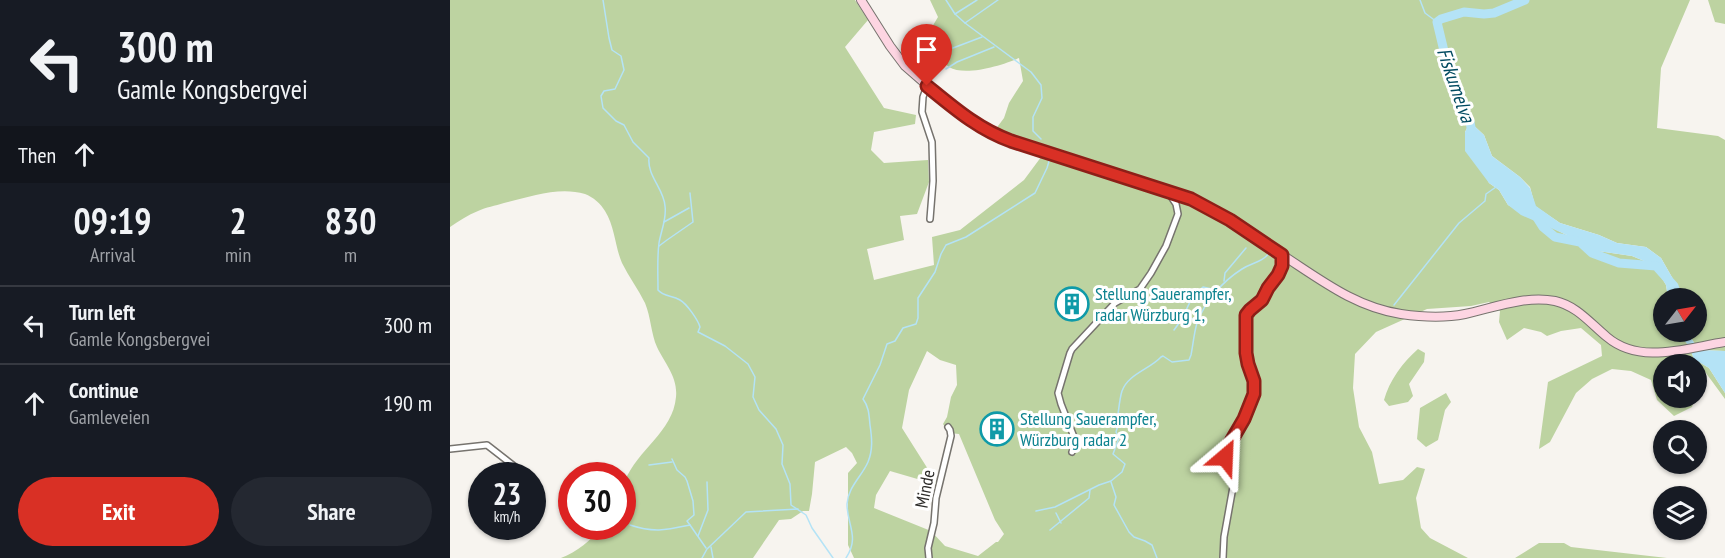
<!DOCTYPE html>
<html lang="en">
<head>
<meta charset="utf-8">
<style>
	body { margin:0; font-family:"PT Sans Narrow",sans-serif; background:#242831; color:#f1f3f6; height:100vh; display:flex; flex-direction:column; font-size:22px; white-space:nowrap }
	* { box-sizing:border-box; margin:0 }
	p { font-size:20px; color:#9ea1a6 }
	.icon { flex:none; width:33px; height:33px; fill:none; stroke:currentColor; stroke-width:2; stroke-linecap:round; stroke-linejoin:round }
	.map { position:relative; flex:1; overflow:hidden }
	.drawer { display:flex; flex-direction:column; background:#171b24; width:450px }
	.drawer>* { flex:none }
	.guide { background:#171b24; color:#f1f3f6; overflow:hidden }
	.needle { width:39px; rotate:59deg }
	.fabs { position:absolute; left:1203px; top:288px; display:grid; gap:12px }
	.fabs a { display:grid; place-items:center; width:54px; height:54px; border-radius:50%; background:#171b24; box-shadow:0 2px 4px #0004; font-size:30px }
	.speed { position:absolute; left:18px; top:462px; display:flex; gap:12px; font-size:30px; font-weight:700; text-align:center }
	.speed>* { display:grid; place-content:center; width:78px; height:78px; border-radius:50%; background:#171b24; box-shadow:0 2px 4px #0004; line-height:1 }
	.speed small { font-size:15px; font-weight:400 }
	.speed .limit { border:9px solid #d22; background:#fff; color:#111 }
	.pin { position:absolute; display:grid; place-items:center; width:51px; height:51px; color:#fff; margin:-62px -26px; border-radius:50% 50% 50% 0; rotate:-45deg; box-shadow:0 0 6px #0007 }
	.pin .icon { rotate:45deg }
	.me { position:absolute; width:66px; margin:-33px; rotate:26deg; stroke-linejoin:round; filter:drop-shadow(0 0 4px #0008) }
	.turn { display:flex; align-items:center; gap:21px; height:126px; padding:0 18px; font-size:27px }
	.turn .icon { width:78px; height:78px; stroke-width:2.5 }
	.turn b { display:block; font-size:42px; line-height:51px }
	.then { display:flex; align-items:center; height:57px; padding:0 18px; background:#0003; gap:12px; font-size:22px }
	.eta { display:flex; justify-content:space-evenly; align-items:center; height:102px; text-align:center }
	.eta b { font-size:36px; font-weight:600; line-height:42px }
	.button { display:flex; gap:12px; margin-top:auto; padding:12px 18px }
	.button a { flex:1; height:69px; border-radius:36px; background:#d93025; color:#fff; font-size:24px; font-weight:600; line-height:69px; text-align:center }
	.button a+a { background:#242831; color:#f1f3f6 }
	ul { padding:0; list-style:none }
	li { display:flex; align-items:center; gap:18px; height:78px; padding:0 18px; border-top:2px solid #363941 }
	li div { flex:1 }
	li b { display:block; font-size:22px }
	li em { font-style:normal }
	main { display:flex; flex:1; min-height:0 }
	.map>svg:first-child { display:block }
</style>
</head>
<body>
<main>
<section class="drawer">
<div class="guide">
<div class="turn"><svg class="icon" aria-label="left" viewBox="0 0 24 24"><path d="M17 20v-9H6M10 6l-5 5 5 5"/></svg><div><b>300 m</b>Gamle Kongsbergvei</div></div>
<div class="then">Then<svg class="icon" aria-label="ahead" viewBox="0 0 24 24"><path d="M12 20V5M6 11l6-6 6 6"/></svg></div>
</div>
<div class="eta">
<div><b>09:19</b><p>Arrival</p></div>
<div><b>2</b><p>min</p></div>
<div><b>830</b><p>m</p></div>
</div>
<ul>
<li><svg class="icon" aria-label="left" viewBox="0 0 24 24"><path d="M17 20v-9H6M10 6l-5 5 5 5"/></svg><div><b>Turn left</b><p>Gamle Kongsbergvei</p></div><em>300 m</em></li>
<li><svg class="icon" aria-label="ahead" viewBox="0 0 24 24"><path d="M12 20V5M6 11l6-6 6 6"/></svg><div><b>Continue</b><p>Gamleveien</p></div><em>190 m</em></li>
</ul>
<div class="button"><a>Exit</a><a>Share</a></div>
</section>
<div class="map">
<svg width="1275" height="558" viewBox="0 0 1275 558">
	<rect width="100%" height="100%" fill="#f7f4ef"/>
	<!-- green -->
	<g fill="#bdd3a1" fill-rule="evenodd">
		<path d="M0 0H405L418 20 395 47 434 108 466 115 465 124 424 132 421 150 434 163 478 160 479 182 467 214 450 216 454 240 417 249 424 280 484 265 482 237 510 230 574 180 597 149 545 130 554 118 559 103 573 81 569 58C553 65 515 77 499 67 490 62 490 50 483 43L485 39 479 32 488 17 480 0H1240L1211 68 1207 128 1268 136 1275 140V351L1249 350 1237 332H1246V298H1225L1223 279 1211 258 1196 247 1167 243 1149 235 1110 223 1085 206 1080 187 1070 177 1042 156 1034 135 1020 122 1015 132 1039 183 1049 190 1058 205 1126 240 1141 250 1182 256 1204 265 1216 285 1218 298H1214V332H1227L1239 346 1244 359 1259 368 1275 393V399L1253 369 1247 376 1246 364H1214V398H1245L1242 407 1224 416 1207 400 1201 380 1181 371 1162 369 1142 379 1126 393 1100 442 1089 449 1098 382 1152 356 1151 345 1131 328 1111 331 1097 336 1091 332 1074 328 1057 340 1049 322 1050 311 1039 302 1021 306 977 309 926 332 905 354 903 388 909 427 922 452 929 484 953 480 967 467 975 469 966 498 971 528 980 538 1018 558H1032H404L398 545V473L407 463 402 453 396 447 365 462 362 494 359 511H353L341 519 329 520 303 558H111C127 552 141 540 152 527L172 526C173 512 170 495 175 481 187 450 223 432 226 397 228 377 215 364 207 347 201 334 201 317 195 303 188 289 179 277 172 263 165 247 165 227 155 211 151 204 143 197 135 194 109 186 79 197 54 203 45 206 36 207 28 211 18 215 9 221 0 227ZM477 351 490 360 506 365 507 385 501 397 497 417 493 424 499 433 509 434 545 520 554 534 548 542H546L528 556 495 546 481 531 424 508 426 495 440 471 488 485 452 428 459 390Z"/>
		<path d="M1258 0H1275V24L1265 22Z"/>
		<path d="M968 349 975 353 974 362 959 384 963 396 958 402 939 406 934 400C939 381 953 362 968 349Z"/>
		<path d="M996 393 1001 402 995 410 988 440 976 447 967 439 970 408Z"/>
		<path d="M1089 543H1114L1121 547 1217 558H1065Z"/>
	</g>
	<!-- water -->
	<g fill="#b4e3f6">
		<path d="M1020 122 1034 135 1042 156 1070 177 1080 188 1086 206 1110 223 1149 235 1167 243 1196 247 1211 258 1223 279 1225 298H1218L1216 285 1204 265 1182 256 1141 250 1126 239 1071 215 1058 205 1049 190 1039 183 1015 151V132Z"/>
		<path d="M1227 332H1237L1249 350 1275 351V393L1259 368 1244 359 1239 346Z"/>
	</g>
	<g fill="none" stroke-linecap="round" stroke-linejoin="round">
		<!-- stream -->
		<g stroke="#b4e3f6" stroke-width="1.5">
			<path d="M153 0 159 38 162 50 171 56 174 70 165 89 154 91 151 96 153 108 166 121 174 125 183 142 199 158C197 176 214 189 215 206 217 218 211 231 209 243 207 258 208 274 208 290 214 297 222 295 230 300 237 304 248 320 250 327L248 332 275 346 298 364 305 377 303 397 309 410 326 429 333 445 332 464 340 484 341 505 356 515 362 528 383 558"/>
			<path d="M496 0 505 14 515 23 581 72 591 85 592 98 583 117V131L591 139"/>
			<path d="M970 0 975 13 987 22"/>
			<path d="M505 14 527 0"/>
			<path d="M515 23 548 0"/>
			<path d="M503 48 532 37"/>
			<path d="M496 69 507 62 544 47"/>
			<path d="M214 222 239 208"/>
			<path d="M209 246 217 240 243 222 240 193"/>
			<path d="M826 246 827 245"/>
			<path d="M774 281 775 273 796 248"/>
			<path d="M944 305 1009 223 1035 201 1036 194 1046 187"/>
			<path d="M735 316 747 321"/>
			<path d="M724 330C727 326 730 322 733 317 739 305 741 295 753 287L766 290"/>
			<path d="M222 459 227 470 235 477 237 481 243 501 244 515 237 521 240 525"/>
			<path d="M199 465 222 462"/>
			<path d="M661 482 666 497 664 505 679 532 684 537 695 541 702 545 707 558"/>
			<path d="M586 511 605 507 649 485 661 481 672 472 675 464 663 454 669 438 666 432C669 425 667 421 668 414 669 407 670 397 672 391 678 374 700 369 711 357L713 356 722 362 739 360 741 355C743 345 744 333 747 323 755 301 773 281 792 269 803 262 812 263 820 252"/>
			<path d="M606 513 611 523"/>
			<path d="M180 525C204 533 216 530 240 525L256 548"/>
			<path d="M600 530 639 498 640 490"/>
			<path d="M248 536 258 510 257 482"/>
			<path d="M261 547 263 558"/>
			<path d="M252 558 257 549 296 512 348 509"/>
			<path d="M396 558C410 537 397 525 397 504 398 487 412 476 418 462 423 450 422 438 420 425 419 415 419 407 413 399L430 365 437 344 445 341 453 328 466 324 468 318V298L485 272 491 254 496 245 516 237 585 193 597 168 600 158"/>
		</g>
		<!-- river -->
		<g stroke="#b4e3f6" stroke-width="9">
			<path d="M1022 133 1020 122 1008 98 997 68 994 51 987 22 991 19 1014 12 1034 14 1044 13 1075 0"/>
			<path d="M1086 216 1093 227 1105 237 1130 242 1142 253 1169 263 1206 266 1224 286 1228 298"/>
		</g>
		<defs>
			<g id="minor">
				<path d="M477 86 473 97 472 112 482 142 483 181 480 219"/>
				<path d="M0 449 37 445 73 473"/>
				<path d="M622 452 625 445 624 437 611 404 608 393 620 353 622 349 665 303 690 289 701 273 716 246 728 214 726 204 718 192"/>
				<path d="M479 558 478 548 484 523 486 498 501 436 500 430 498 427"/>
				<path d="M773 558 774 537 783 487 775 452C785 431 803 414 804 389 804 380 800 372 797 363 795 353 794 326 796 317 798 308 806 306 811 300 814 296 816 291 818 288 829 273 830 274 832 255"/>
			</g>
			<path id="secondary" d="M411 0 440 46 455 66 501 106 532 128 561 141 741 199C779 217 814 243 849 266 882 288 912 308 951 314 972 317 995 318 1015 314 1043 308 1075 295 1105 301 1127 306 1140 323 1157 337 1190 365 1236 348 1275 342"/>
		</defs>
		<!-- minor casing -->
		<use href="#minor" stroke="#76736e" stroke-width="8"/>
		<!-- secondary casing -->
		<use href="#secondary" stroke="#76736e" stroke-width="10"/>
		<!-- minor -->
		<use href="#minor" stroke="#fff" stroke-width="5"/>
		<!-- secondary -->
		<use href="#secondary" stroke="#fdd5e2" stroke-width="8"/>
	</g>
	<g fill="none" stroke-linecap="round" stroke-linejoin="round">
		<defs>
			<path id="route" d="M477 86C504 108 528 129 561 141L741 199 780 220 832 255V266L828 275 818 288 812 300 800 310 796 315V353L798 364 804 381V394L794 419 776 450 775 457"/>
		</defs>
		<!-- route casing -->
		<use href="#route" stroke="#8d1f18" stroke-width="15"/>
		<!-- route -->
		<use href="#route" stroke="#d93025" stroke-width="10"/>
	</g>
	<!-- icons -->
	<defs>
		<symbol id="building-ring" viewBox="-11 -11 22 22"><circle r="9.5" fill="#fff" stroke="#0f9aa8" stroke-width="1.5"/><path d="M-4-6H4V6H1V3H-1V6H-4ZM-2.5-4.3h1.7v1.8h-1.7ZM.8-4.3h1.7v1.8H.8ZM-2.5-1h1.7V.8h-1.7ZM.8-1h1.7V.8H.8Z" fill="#0f9aa8"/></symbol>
	</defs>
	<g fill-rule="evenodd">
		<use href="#building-ring" x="603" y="285" width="38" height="38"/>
		<use href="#building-ring" x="528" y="410" width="38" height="38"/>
	</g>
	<g text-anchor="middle" stroke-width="6" stroke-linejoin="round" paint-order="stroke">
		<!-- culture labels -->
		<g font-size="18" fill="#0d838f" stroke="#fff" text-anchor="start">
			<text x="645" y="300">Stellung Sauerampfer,<tspan x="645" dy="21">radar Würzburg 1,</tspan></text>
			<text x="570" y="425">Stellung Sauerampfer,<tspan x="570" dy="21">Würzburg radar 2</tspan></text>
		</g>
		<!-- street labels -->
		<g font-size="18" fill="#2e2d2b" stroke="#fff">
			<text transform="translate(475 489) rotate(-79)" y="6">Minde</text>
		</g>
		<!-- water labels -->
		<g font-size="20" font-style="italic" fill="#004a60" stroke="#fff">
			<text transform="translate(1006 85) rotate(71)" y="7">Fiskumelva</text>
		</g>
	</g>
</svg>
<div class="fabs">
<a><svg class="needle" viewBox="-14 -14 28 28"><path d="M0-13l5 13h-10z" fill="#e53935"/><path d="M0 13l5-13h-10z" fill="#9ea1a6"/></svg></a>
<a><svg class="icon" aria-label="sound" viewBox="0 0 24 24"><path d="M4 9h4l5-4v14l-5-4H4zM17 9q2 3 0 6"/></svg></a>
<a><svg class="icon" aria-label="search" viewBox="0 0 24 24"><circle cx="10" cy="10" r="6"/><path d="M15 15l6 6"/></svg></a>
<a><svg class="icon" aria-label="layers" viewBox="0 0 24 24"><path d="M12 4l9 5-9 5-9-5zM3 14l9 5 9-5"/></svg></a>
</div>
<div class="speed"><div>23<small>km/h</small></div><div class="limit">30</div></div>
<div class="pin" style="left:477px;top:86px;background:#d93025"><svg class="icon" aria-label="arrive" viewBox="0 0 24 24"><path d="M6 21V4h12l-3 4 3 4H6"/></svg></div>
<svg class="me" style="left:775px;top:457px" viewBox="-20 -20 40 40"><path d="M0-17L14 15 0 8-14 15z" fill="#d93025" stroke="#fff" stroke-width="4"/></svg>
</div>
</main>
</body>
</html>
